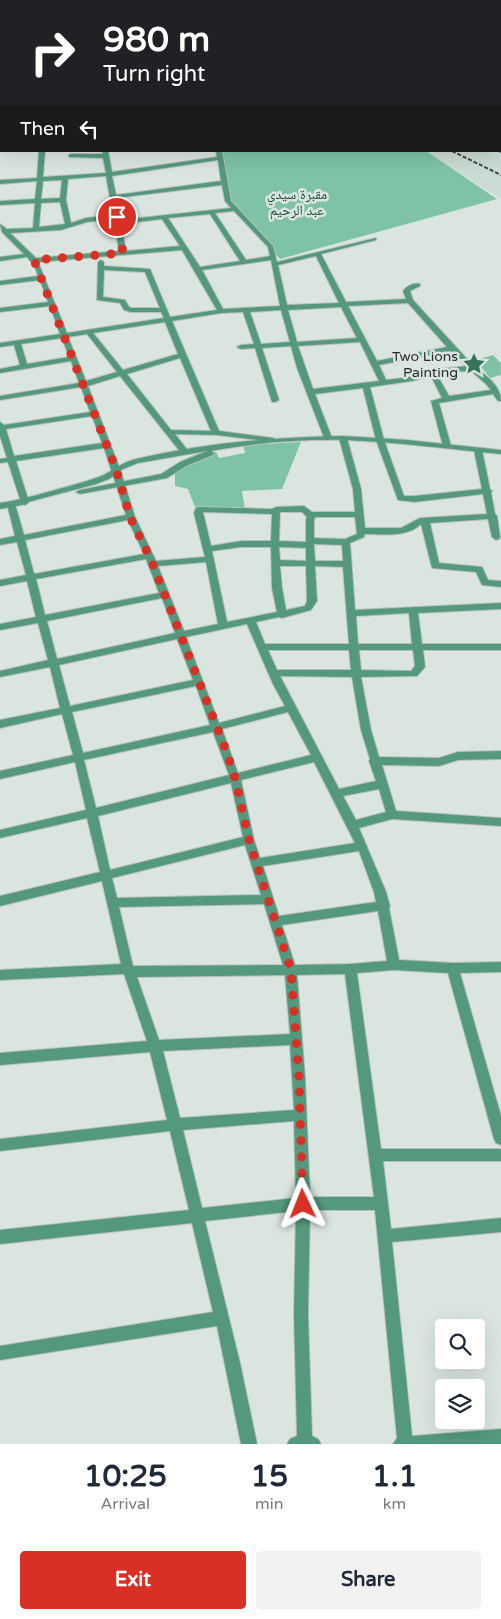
<!DOCTYPE html>
<html lang="en">
<head>
<meta charset="utf-8">
<style>
	body { margin:0; font-family:"Varela Round","Noto Naskh Arabic",sans-serif; background:#f2f2f3; color:#1f2937; height:100vh; display:flex; flex-direction:column; font-size:19px; white-space:nowrap }
	* { box-sizing:border-box; margin:0 }
	p { font-size:16px; color:#747a83 }
	.icon { flex:none; width:28px; height:28px; fill:none; stroke:currentColor; stroke-width:2; stroke-linecap:round; stroke-linejoin:round }
	.map { position:relative; height:1444px; overflow:hidden }
	.details { display:flex; flex-direction:column; background:#fff; flex:1 }
	.details>* { flex:none }
	.hud { position:absolute; left:0px; top:0px; width:501px; height:152px; box-shadow:0 5px 20px #0002; background:#202124; color:#fff; overflow:hidden }
	.tools { position:absolute; left:435px; top:1319px; display:grid; gap:10px }
	.tools a { display:grid; place-items:center; width:50px; height:50px; border-radius:5px; background:#fff; box-shadow:0 5px 20px #0002; font-size:25px }
	.pin { position:absolute; display:grid; place-items:center; width:42px; height:42px; color:#fff; margin:-21px; border:2px solid #fff; border-radius:50%; box-shadow:0 1px 5px #0007 }
	.me { position:absolute; width:55px; margin:-28px; rotate:358deg; stroke-linejoin:round; filter:drop-shadow(0 0 4px #0008) }
	.turn { display:flex; align-items:center; gap:18px; height:105px; padding:0 20px; font-size:22px }
	.turn .icon { width:65px; height:65px; stroke-width:2.5 }
	.turn b { display:block; font-size:35px; line-height:42px }
	.then { display:flex; align-items:center; height:48px; padding:0 20px; background:#0003; gap:10px; font-size:19px }
	.eta { display:flex; justify-content:space-evenly; align-items:center; height:85px; text-align:center }
	.eta b { font-size:30px; font-weight:800; line-height:35px }
	.cta { display:flex; gap:10px; margin-top:auto; padding:10px 20px }
	.cta a { flex:1; height:58px; border-radius:5px; background:#d93025; color:#fff; font-size:20px; font-weight:800; line-height:58px; text-align:center }
	.cta a+a { background:#f2f2f3; color:#1f2937 }
	.map>svg:first-child { display:block }
</style>
</head>
<body>
<div class="map">
<svg width="501" height="1444" viewBox="0 0 501 1444">
	<rect width="100%" height="100%" fill="#dbe5e0"/>
	<!-- built -->
	<path fill="#cadcd3" d="M425 151H496L501 153V199Z"/>
	<!-- green -->
	<g fill="#7fc3a6">
		<path d="M221 151H426L497 199 280 259 228 201Z"/>
		<path d="M493 355 501 363V375L490 378 479 364 480 359Z"/>
		<path d="M301 442 282 489 242 491 245 510 195 507 188 489 175 486V468L216 452 219 458 245 453 243 445Z"/>
	</g>
	<g fill="none" stroke-linecap="round" stroke-linejoin="round">
		<defs>
			<g id="minor">
				<rect x="7" y="0" width="4" height="1"/>
				<rect x="78" y="0" width="4" height="1"/>
				<path d="M156 0H162V1H157Z"/>
				<path d="M237 0H242V1H238Z"/>
				<rect x="0" y="15" width="1" height="3"/>
				<path d="M0 60 1 61V63L0 64Z"/>
				<path d="M0 73 1 74V78L0 77Z"/>
				<path d="M0 94 1 95V99L0 98Z"/>
				<rect x="0" y="109" width="1" height="4"/>
				<path d="M1 127V134L0 135V128Z"/>
				<path d="M39 151H45L43 177 106 173 103 158 69 157V155L71 154H103L102 151H108L112 172 217 157 216 151H222L231 201 273 246 277 262 376 238V240L321 254 346 302 406 299 403 291C407 286 414 282 420 284V286L410 291 413 300 467 359 474 366H478V369C489 378 501 387 501 401H498L493 394 439 403 451 446 447 448 443 446 431 401 442 398 431 376 412 381 370 387 384 440 404 496H414L482 489 474 450 478 448 482 450 490 489 492 491 491 493 495 514 497 516 500 537 499 539 496 540 492 537 488 519 430 523 439 563 482 567 488 580 501 581V587L482 585 476 572 432 568 421 524C407 538 383 534 365 534L364 537 350 543 355 610 501 603V609L418 613 422 644H501V650H423L425 667 417 676 361 677 371 730 379 757 439 758 458 752 501 751V759L458 760 439 766 382 765 396 811 501 818V826L392 819 359 828 386 892 390 906 389 908 399 960 453 963 501 962V972L460 973 501 1116V1145L496 1143 494 1139 448 973 394 970 357 973 381 1149H501V1161H383L391 1229 501 1218V1232L392 1242 412 1436 501 1429V1444H393L397 1438 375 1210H310L308 1314 312 1436 318 1439 321 1444H287L290 1439 297 1436 294 1314 296 1211 205 1221 240 1363 257 1444H241L217 1326 0 1360V1346L213 1312 192 1223 0 1244V1230L189 1210 170 1131 0 1151V1139L167 1120 150 1052 0 1065V1053L147 1041 124 974 0 980V970L121 964 102 881 0 906V896L100 872 87 818 0 838V830L86 810 75 762 0 779V771L73 755 62 714 0 728V720L60 708 50 667 0 677V671L48 660 38 623 0 630V624L36 617 27 581 0 586V580L26 575 17 542 0 545V539L15 536 7 504 11 501 15 504 24 535 126 515 104 448 16 461 29 502 25 505 21 502 8 462 0 463V459L7 458 0 436V422L4 425 90 412 81 387 0 400V396L79 383 71 361 0 373V369L20 365 14 345 0 347V343L60 334 50 306 0 312V308L48 302 40 280 0 285V281L38 276 35 267 27 257 0 261V257L24 254 2 232 0 224 7 229 33 228 35 203 0 205V201L35 199 37 181 0 184V180L37 178ZM218 160 221 181 116 195 112 176ZM106 176 113 215 86 218 71 223 66 200 68 179ZM62 180 60 198 41 199 43 181ZM222 185 225 201 231 208 120 220 116 198ZM60 202 65 224 39 227 41 203ZM234 211 268 247 270 256 246 260 215 213ZM210 214 240 261 200 267 168 218ZM114 219 119 251 36 258 10 233 61 230 87 222ZM162 219 180 246 126 251 121 224ZM182 250 217 310 170 317 150 269 104 266V262L101 260 98 262 97 300 120 303 124 310 131 312H161L164 318 67 333 38 262ZM316 256 339 303 287 305 278 265ZM271 260 280 306 223 309 202 270ZM104 270 145 272 160 308H131L129 307 125 300 103 297ZM408 303 447 347 377 361 348 306ZM341 307 357 338 297 342 288 310ZM281 310 290 342 261 344 250 312ZM243 312 254 344 241 345 237 347 241 349 255 348 272 402H275L279 400 262 348 291 346 297 368 325 440H328L332 438 315 394 363 388 376 440 398 500 414 502 483 494 487 514 420 518 401 528H365L361 489 347 438 343 436 339 438 353 489 355 512H312L304 506 276 507 272 509 199 507 196 508 194 513 205 557 156 561 135 517 120 469 88 386 120 376 182 454H185L189 452 175 434 216 435 276 442 277 440 273 438 219 431 172 321 221 313ZM165 322 178 354 123 370 93 333ZM87 334 117 372 86 381 68 337ZM62 338 69 357 27 364 21 344ZM360 342 379 381 313 389 298 346ZM451 351 466 366 432 370C419 377 402 378 386 380L379 365ZM180 358 211 431 171 430 127 374ZM471 371 486 384 491 390 449 396 437 375 446 372ZM92 416 102 443 14 456 6 429ZM203 512 272 514 271 541H241L211 546ZM280 512H302L307 517 306 519V542L279 541ZM316 517H355L357 534 345 539 314 538V519ZM128 520 144 554 34 574 25 540ZM314 544 342 545 343 561H315ZM241 547H271L272 588 277 612 227 622 212 551ZM279 547 306 548V561L280 560ZM146 559 159 593 45 615 36 579ZM206 562 218 624 184 631 158 566ZM280 566H306L307 601 305 606 286 610 282 588ZM315 566 343 567 349 644H265L256 622 279 617 282 618 311 610 317 601ZM162 598 175 633 57 659 47 621ZM409 613 412 644H358L356 616ZM247 624 273 684 285 706 219 723 186 637ZM177 639 193 680 70 706 59 665ZM268 650H349L351 670H277ZM359 650H413L415 666 411 671 361 670ZM280 676 352 677 361 730 370 759 369 761 376 781 339 789ZM196 686 210 725 83 753 72 712ZM288 712 311 755 238 773 222 729ZM213 732 229 775 96 808 84 760ZM314 762 355 843 260 858 254 840 241 780ZM231 783 243 837 110 870 98 816ZM379 789 386 812 356 820 343 796ZM245 845 261 895 117 898 112 878ZM359 851 374 892 376 902 279 916 263 866ZM264 904 283 965 133 966 119 907ZM378 911 387 961 350 964 295 965 282 925ZM345 974 374 1197H310L305 1077 297 975ZM285 975 290 1034 159 1040 137 977ZM290 1045 294 1110 180 1118 163 1051ZM294 1121 296 1198 202 1208 183 1130Z"/>
			</g>
			<path id="tertiary" d="M343 436 407 440 501 450V454C449 449 397 442 344 440 300 439 254 443 211 451L214 453 213 455 186 466 167 478 80 494 76 492 80 490 161 474 180 462 207 451 138 463 123 469 109 479 96 484 28 502 27 504 0 509V503C16 501 32 496 48 492 65 487 82 483 99 477 112 472 121 462 136 459 204 443 274 437 343 436Z"/>
			<rect id="primary" x="0" y="34" width="1" height="4"/>
		</defs>
		<!-- minor casing -->
		<use href="#minor" stroke="#b7c0bc" stroke-width="2"/>
		<!-- tertiary casing -->
		<use href="#tertiary" stroke="#b7c0bc" stroke-width="2"/>
		<!-- primary casing -->
		<use href="#primary" stroke="#b7c0bc" stroke-width="2"/>
		<!-- minor -->
		<use href="#minor" fill="#54997d" fill-rule="evenodd"/>
		<!-- tertiary -->
		<use href="#tertiary" fill="#54997d" fill-rule="evenodd"/>
		<!-- primary -->
		<use href="#primary" fill="#1a4c39" fill-rule="evenodd"/>
		<!-- rail -->
		<g stroke="#414644" stroke-width="2" stroke-dasharray="4 2" stroke-linecap="butt">
			<path d="M169 0 171 1"/>
			<path d="M452 151 501 175"/>
		</g>
	</g>
	<!-- wall -->
	<path fill="#4b534e" d="M500 130H501V153L496 151H500Z"/>
	<!-- building -->
	<rect fill="#57605b" stroke="#3d4340" x="500" y="130" width="1" height="9"/>
	<g fill="none" stroke-linecap="round" stroke-linejoin="round">
		<!-- route -->
		<path stroke="#d93025" stroke-width="9" stroke-dasharray="0 16.2" d="M117 217 123 253 34 260 116 469 130 517 151 560 226 750 235 778 249 840 291 970 299 1078 303 1204"/>
	</g>
	<!-- icons -->
	<defs>
		<symbol id="sight-bare" viewBox="-9 -9 18 18"><path d="M0-6L1.8-2.2L6-1.7L2.9 1.2L3.7 5.4L0 3.3L-3.7 5.4L-2.9 1.2L-6-1.7L-1.8-2.2Z" fill="#38725b" stroke="#dbe5e0" stroke-width="2.5" paint-order="stroke"/></symbol>
	</defs>
	<g fill-rule="evenodd">
		<use href="#sight-bare" x="458" y="348" width="32" height="32"/>
	</g>
	<g text-anchor="middle" stroke-width="5" stroke-linejoin="round" paint-order="stroke">
		<!-- far-park labels -->
		<g font-size="14" fill="#1b4d3a" stroke="#dbe5e0">
			<text x="297" y="199">مقبرة سيدي<tspan x="297" dy="16">عبد الرحيم</tspan></text>
		</g>
		<!-- far-poi labels -->
		<g font-size="14" fill="#282c2a" stroke="#dbe5e0" text-anchor="end">
			<text x="458" y="361">Two Lions<tspan x="458" dy="16">Painting</tspan></text>
		</g>
	</g>
</svg>
<div class="tools">
<a><svg class="icon" aria-label="search" viewBox="0 0 24 24"><circle cx="10" cy="10" r="6"/><path d="M15 15l6 6"/></svg></a>
<a><svg class="icon" aria-label="layers" viewBox="0 0 24 24"><path d="M12 4l9 5-9 5-9-5zM3 14l9 5 9-5"/></svg></a>
</div>
<div class="pin" style="left:117px;top:217px;background:#d93025"><svg class="icon" aria-label="arrive" viewBox="0 0 24 24"><path d="M6 21V4h12l-3 4 3 4H6"/></svg></div>
<svg class="me" style="left:303px;top:1204px" viewBox="-20 -20 40 40"><path d="M0-17L14 15 0 8-14 15z" fill="#d93025" stroke="#fff" stroke-width="4"/></svg>
<div class="hud">
<div class="turn"><svg class="icon" aria-label="right" viewBox="0 0 24 24"><path d="M7 20v-9h11M14 6l5 5-5 5"/></svg><div><b>980 m</b>Turn right</div></div>
<div class="then">Then<svg class="icon" aria-label="left" viewBox="0 0 24 24"><path d="M17 20v-9H6M10 6l-5 5 5 5"/></svg></div>
</div>
</div>
<section class="details">
<div class="eta">
<div><b>10:25</b><p>Arrival</p></div>
<div><b>15</b><p>min</p></div>
<div><b>1.1</b><p>km</p></div>
</div>
<div class="cta"><a>Exit</a><a>Share</a></div>
</section>
</body>
</html>
